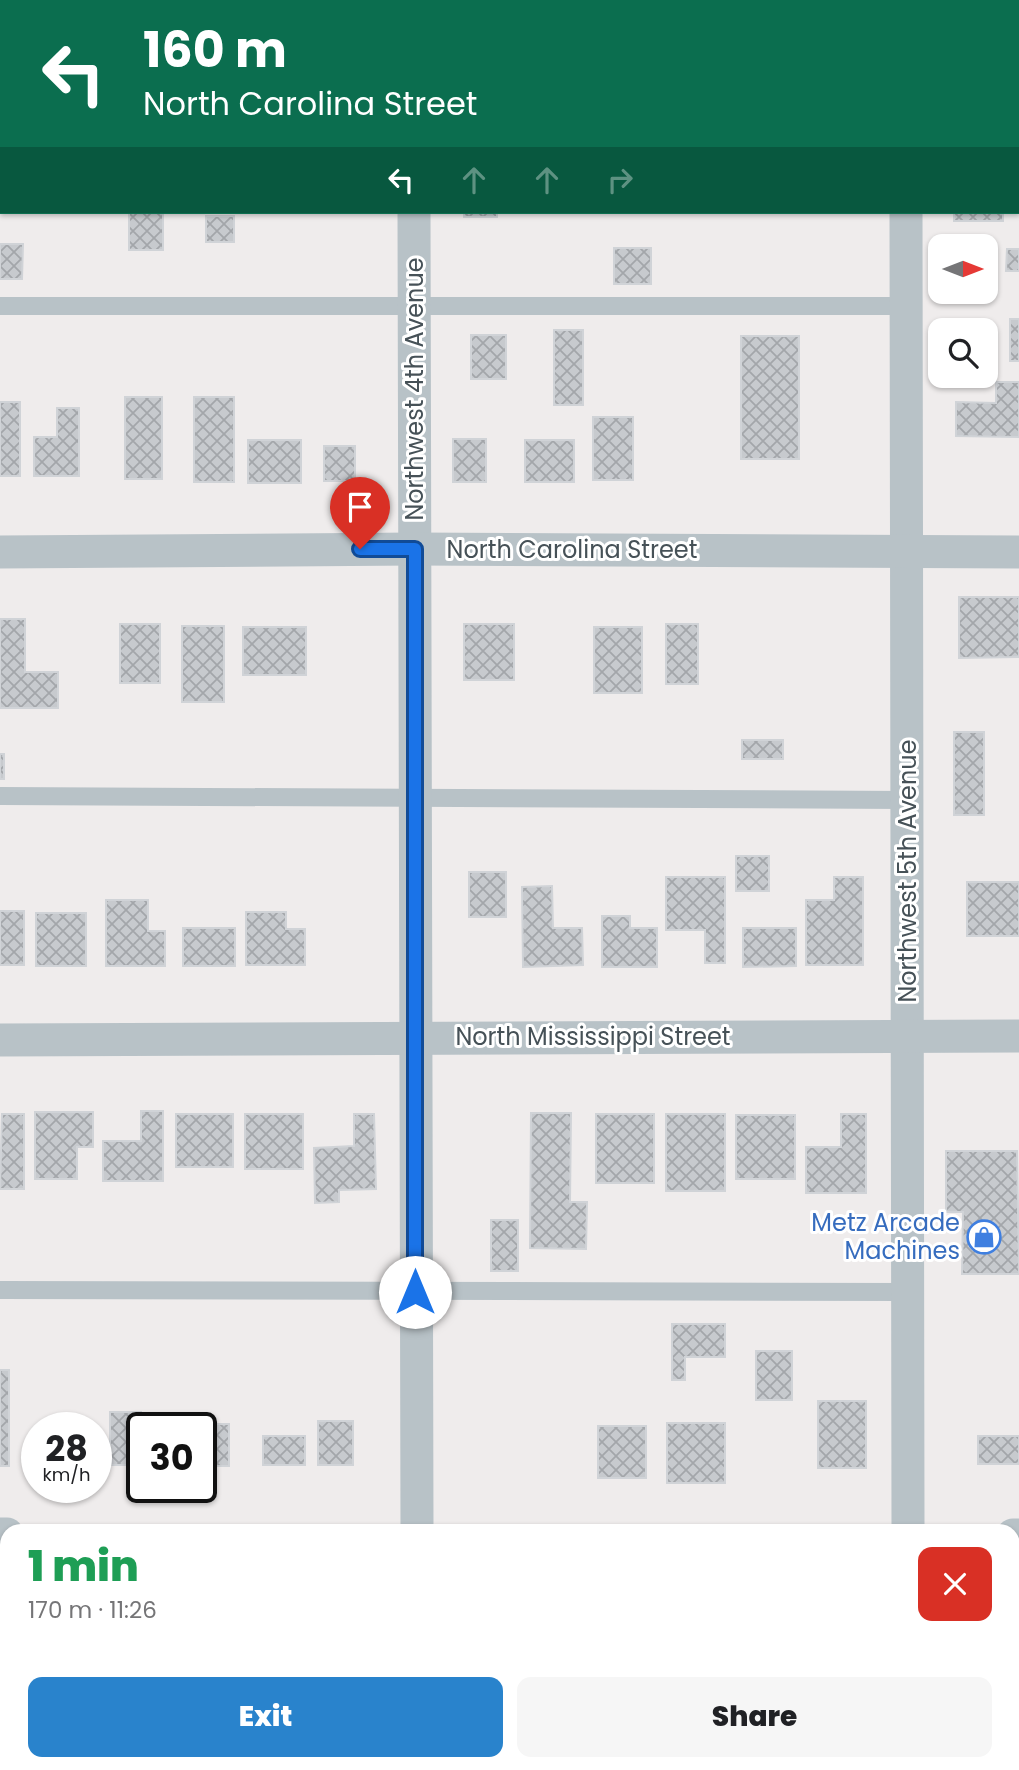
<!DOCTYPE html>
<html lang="en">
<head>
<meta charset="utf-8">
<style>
	body { margin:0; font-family:Poppins,sans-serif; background:#f6f6f6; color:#202124; height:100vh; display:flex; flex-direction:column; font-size:26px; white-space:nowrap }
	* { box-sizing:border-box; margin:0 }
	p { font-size:23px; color:#757577 }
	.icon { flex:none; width:38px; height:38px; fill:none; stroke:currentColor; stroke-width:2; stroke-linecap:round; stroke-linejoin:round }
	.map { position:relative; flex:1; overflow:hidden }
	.sheet { position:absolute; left:0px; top:1524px; width:1020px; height:247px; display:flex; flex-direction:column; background:#fff; border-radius:21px 21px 0 0; box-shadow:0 2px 5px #0004 }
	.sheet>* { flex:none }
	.top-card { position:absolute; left:0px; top:0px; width:1020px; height:214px; box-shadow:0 2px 5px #0004; background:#0b6e4f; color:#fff; overflow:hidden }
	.needle { width:46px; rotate:90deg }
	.buttons { position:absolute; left:928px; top:234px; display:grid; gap:14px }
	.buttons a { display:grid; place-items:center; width:70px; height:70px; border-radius:14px; background:#fff; box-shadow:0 2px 5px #0004; font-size:35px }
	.speed { position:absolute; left:21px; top:1412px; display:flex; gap:14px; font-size:35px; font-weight:700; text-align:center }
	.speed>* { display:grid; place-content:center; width:91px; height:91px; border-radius:50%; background:#fff; box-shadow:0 2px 5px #0004; line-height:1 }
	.speed small { font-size:18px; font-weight:400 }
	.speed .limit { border:4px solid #111; border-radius:10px; background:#fff; color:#111 }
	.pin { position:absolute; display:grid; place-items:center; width:60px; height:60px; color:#fff; margin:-72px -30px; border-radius:50% 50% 50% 0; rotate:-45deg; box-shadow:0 0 7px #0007 }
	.pin .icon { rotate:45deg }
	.me { position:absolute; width:77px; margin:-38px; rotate:0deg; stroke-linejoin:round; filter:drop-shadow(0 0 5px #0008) }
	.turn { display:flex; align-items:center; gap:24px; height:147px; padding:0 28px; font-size:32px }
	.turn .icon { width:91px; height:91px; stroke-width:2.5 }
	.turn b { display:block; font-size:49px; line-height:60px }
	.lanes { display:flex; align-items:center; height:66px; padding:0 28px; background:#0003; justify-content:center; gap:35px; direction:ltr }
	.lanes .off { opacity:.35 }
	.round { display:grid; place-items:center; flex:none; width:74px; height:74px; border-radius:14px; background:#f6f6f6 }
	.head { display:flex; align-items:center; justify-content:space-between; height:119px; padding:0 28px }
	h1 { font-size:42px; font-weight:800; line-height:52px; color:#1e9e55 }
	.primary-button { display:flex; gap:14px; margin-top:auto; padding:14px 28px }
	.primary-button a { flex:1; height:80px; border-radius:14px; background:#2983cc; color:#fff; font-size:28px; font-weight:800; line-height:80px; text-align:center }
	.primary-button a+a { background:#f6f6f6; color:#202124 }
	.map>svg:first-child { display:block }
</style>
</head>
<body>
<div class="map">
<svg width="1019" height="1770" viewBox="0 0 1019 1770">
	<defs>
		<pattern id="building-cross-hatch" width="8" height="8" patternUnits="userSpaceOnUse" patternTransform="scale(1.75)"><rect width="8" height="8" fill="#c7cace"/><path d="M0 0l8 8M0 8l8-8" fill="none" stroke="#a3a6aa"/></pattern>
	</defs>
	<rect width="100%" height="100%" fill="#efecec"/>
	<!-- building -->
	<g fill="url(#building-cross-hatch)" stroke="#d0d3d7" stroke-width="2">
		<rect x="0" y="131" width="2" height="51"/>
		<rect x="129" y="212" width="34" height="38"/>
		<rect x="464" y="212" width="33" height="5"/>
		<rect x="954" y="212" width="49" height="9"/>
		<rect x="206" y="216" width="28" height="26"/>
		<path d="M0 244H23L22 279H0Z"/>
		<rect x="614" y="248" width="37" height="36"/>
		<path d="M1007 249H1019V271H1006Z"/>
		<rect x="1010" y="319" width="9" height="42"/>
		<rect x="554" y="330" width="29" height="75"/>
		<rect x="471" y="335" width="35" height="44"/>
		<rect x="741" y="336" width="58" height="123"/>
		<path d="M996 382H1019V437L956 436V402L996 403Z"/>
		<rect x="125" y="397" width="37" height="82"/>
		<rect x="194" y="397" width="40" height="85"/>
		<rect x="0" y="402" width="20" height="74"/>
		<path d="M57 408H79V476H34V437H57Z"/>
		<rect x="593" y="417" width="40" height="63"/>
		<rect x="453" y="439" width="33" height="43"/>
		<rect x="248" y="440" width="53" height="43"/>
		<rect x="525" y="440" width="49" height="42"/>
		<rect x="324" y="446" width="31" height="35"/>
		<path d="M959 597H1019V657L959 658Z"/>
		<path d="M0 619H25V672H58V708H0Z"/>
		<rect x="120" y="624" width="40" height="59"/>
		<rect x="464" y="624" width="50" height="56"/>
		<rect x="666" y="624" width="32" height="60"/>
		<rect x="182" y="626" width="42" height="76"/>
		<rect x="243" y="627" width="63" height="48"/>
		<rect x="594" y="627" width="48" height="66"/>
		<rect x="954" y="732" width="30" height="83"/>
		<rect x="742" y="740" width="41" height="19"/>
		<rect x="0" y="754" width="4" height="25"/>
		<rect x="736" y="856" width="33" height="35"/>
		<rect x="469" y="872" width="37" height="45"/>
		<path d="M666 877H725V963H705V930H666Z"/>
		<path d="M834 877H863V965H806V900H834Z"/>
		<rect x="967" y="882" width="52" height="54"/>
		<path d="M552 886 553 928H582L583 965 523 967 522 887Z"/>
		<path d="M106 900H148V931H165V966H106Z"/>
		<rect x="0" y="911" width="24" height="54"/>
		<path d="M246 912H286V929H305V965H246Z"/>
		<rect x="36" y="913" width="50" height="53"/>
		<path d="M602 916H630V928H657V967H602Z"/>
		<rect x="183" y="928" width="52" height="38"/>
		<path d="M743 928H796V966L743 967Z"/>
		<path d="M141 1111H163V1181H103V1141H141Z"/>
		<path d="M35 1112H93V1147H77V1179H35Z"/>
		<path d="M531 1113H571L570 1202H587L586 1249 530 1248Z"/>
		<path d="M2 1114H24V1189H0Z"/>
		<rect x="176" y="1114" width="57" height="53"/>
		<rect x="245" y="1114" width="58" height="55"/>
		<path d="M354 1114H374L376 1189 339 1190V1202L315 1203 314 1148 354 1146Z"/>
		<rect x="596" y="1114" width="58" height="69"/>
		<rect x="666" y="1114" width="59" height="77"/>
		<path d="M841 1114H866V1193H806V1147H841Z"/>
		<rect x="736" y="1115" width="59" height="64"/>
		<path d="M946 1151H1017L1019 1274H962L963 1212H946Z"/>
		<rect x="491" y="1220" width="27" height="51"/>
		<path d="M672 1324H725V1357H685V1380H672Z"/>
		<rect x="756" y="1351" width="36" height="49"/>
		<rect x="0" y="1370" width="9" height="96"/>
		<rect x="818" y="1401" width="48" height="67"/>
		<rect x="110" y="1412" width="31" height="53"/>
		<rect x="318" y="1421" width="35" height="44"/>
		<rect x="667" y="1423" width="58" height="60"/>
		<path d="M177 1424H229V1466H201V1428H177Z"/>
		<rect x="598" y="1426" width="48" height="52"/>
		<rect x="263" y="1436" width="42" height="29"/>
		<rect x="978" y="1436" width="41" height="28"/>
		<rect x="0" y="1601" width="7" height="40"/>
	</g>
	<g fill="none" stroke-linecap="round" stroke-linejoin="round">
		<!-- service -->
		<g stroke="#b8c2c7" stroke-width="18">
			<path d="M0 306H906"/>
			<path d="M0 796 907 800"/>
			<path d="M0 1290 908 1292"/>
		</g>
		<!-- minor -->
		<g stroke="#b8c2c7" stroke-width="33">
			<path d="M414 0V2"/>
			<path d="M906 0V2"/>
			<path d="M1018 59H1019"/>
			<path d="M0 62H2"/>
			<path d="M414 212 417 1531"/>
			<path d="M906 212 908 1531"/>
			<path d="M0 552 415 549 1019 552"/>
			<path d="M0 1040 1019 1036"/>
			<path d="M0 1534H7"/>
			<path d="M1013 1535H1019"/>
			<path d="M418 1764V1770"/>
			<path d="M909 1764V1770"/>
		</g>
	</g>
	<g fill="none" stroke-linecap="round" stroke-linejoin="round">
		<defs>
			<path id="route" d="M360 549H415V1292"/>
		</defs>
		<!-- route casing -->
		<use href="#route" stroke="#114b97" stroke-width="18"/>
		<!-- route -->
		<use href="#route" stroke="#1a73e8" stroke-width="12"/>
	</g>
	<!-- icons -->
	<defs>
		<symbol id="shop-ring" viewBox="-11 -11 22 22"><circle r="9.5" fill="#fff" stroke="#3f7fe0" stroke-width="1.5"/><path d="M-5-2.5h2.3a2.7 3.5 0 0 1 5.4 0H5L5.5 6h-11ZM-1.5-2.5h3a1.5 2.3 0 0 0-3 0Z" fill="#3f7fe0"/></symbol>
	</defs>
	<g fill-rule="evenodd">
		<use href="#shop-ring" x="965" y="1218" width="38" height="38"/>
	</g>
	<g text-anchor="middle" stroke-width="6" stroke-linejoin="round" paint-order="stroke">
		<!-- street labels -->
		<g font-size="24" fill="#465157" stroke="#fff">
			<text transform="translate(415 389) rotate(-90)" y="8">Northwest 4th Avenue</text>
			<text x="572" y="558">North Carolina Street</text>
			<text transform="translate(908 871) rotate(-90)" y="8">Northwest 5th Avenue</text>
			<text x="593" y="1045">North Mississippi Street</text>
		</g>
		<!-- shop labels -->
		<g font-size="24" fill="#366cbe" stroke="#fff" text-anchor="end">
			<text x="960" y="1231">Metz Arcade<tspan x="960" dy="28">Machines</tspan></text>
		</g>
	</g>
</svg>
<div class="buttons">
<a><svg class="needle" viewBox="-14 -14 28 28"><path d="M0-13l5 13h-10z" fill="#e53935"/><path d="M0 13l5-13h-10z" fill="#757577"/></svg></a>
<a><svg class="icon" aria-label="search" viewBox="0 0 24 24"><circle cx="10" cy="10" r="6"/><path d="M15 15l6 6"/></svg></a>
</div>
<div class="speed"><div>28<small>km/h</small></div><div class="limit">30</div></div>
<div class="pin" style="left:360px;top:549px;background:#d93025"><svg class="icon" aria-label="arrive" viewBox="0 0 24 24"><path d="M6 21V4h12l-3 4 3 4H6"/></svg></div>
<svg class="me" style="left:415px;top:1292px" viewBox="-20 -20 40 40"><circle r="19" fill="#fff"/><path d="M0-13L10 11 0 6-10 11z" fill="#1a73e8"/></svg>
<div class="top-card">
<div class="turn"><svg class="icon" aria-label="left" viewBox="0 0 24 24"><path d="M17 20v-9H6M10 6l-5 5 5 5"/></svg><div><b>160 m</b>North Carolina Street</div></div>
<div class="lanes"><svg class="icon" aria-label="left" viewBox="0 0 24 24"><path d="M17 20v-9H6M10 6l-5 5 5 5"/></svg><svg class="icon off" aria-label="ahead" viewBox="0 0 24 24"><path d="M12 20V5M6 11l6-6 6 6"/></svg><svg class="icon off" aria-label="ahead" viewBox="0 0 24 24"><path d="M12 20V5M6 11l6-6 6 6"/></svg><svg class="icon off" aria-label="right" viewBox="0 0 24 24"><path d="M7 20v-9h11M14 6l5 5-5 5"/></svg></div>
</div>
<section class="sheet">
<div class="head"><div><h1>1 min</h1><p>170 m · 11:26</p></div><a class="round" style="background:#d93025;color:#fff"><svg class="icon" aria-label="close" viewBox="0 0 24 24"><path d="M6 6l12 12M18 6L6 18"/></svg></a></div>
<div class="primary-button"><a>Exit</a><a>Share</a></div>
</section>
</div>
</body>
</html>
